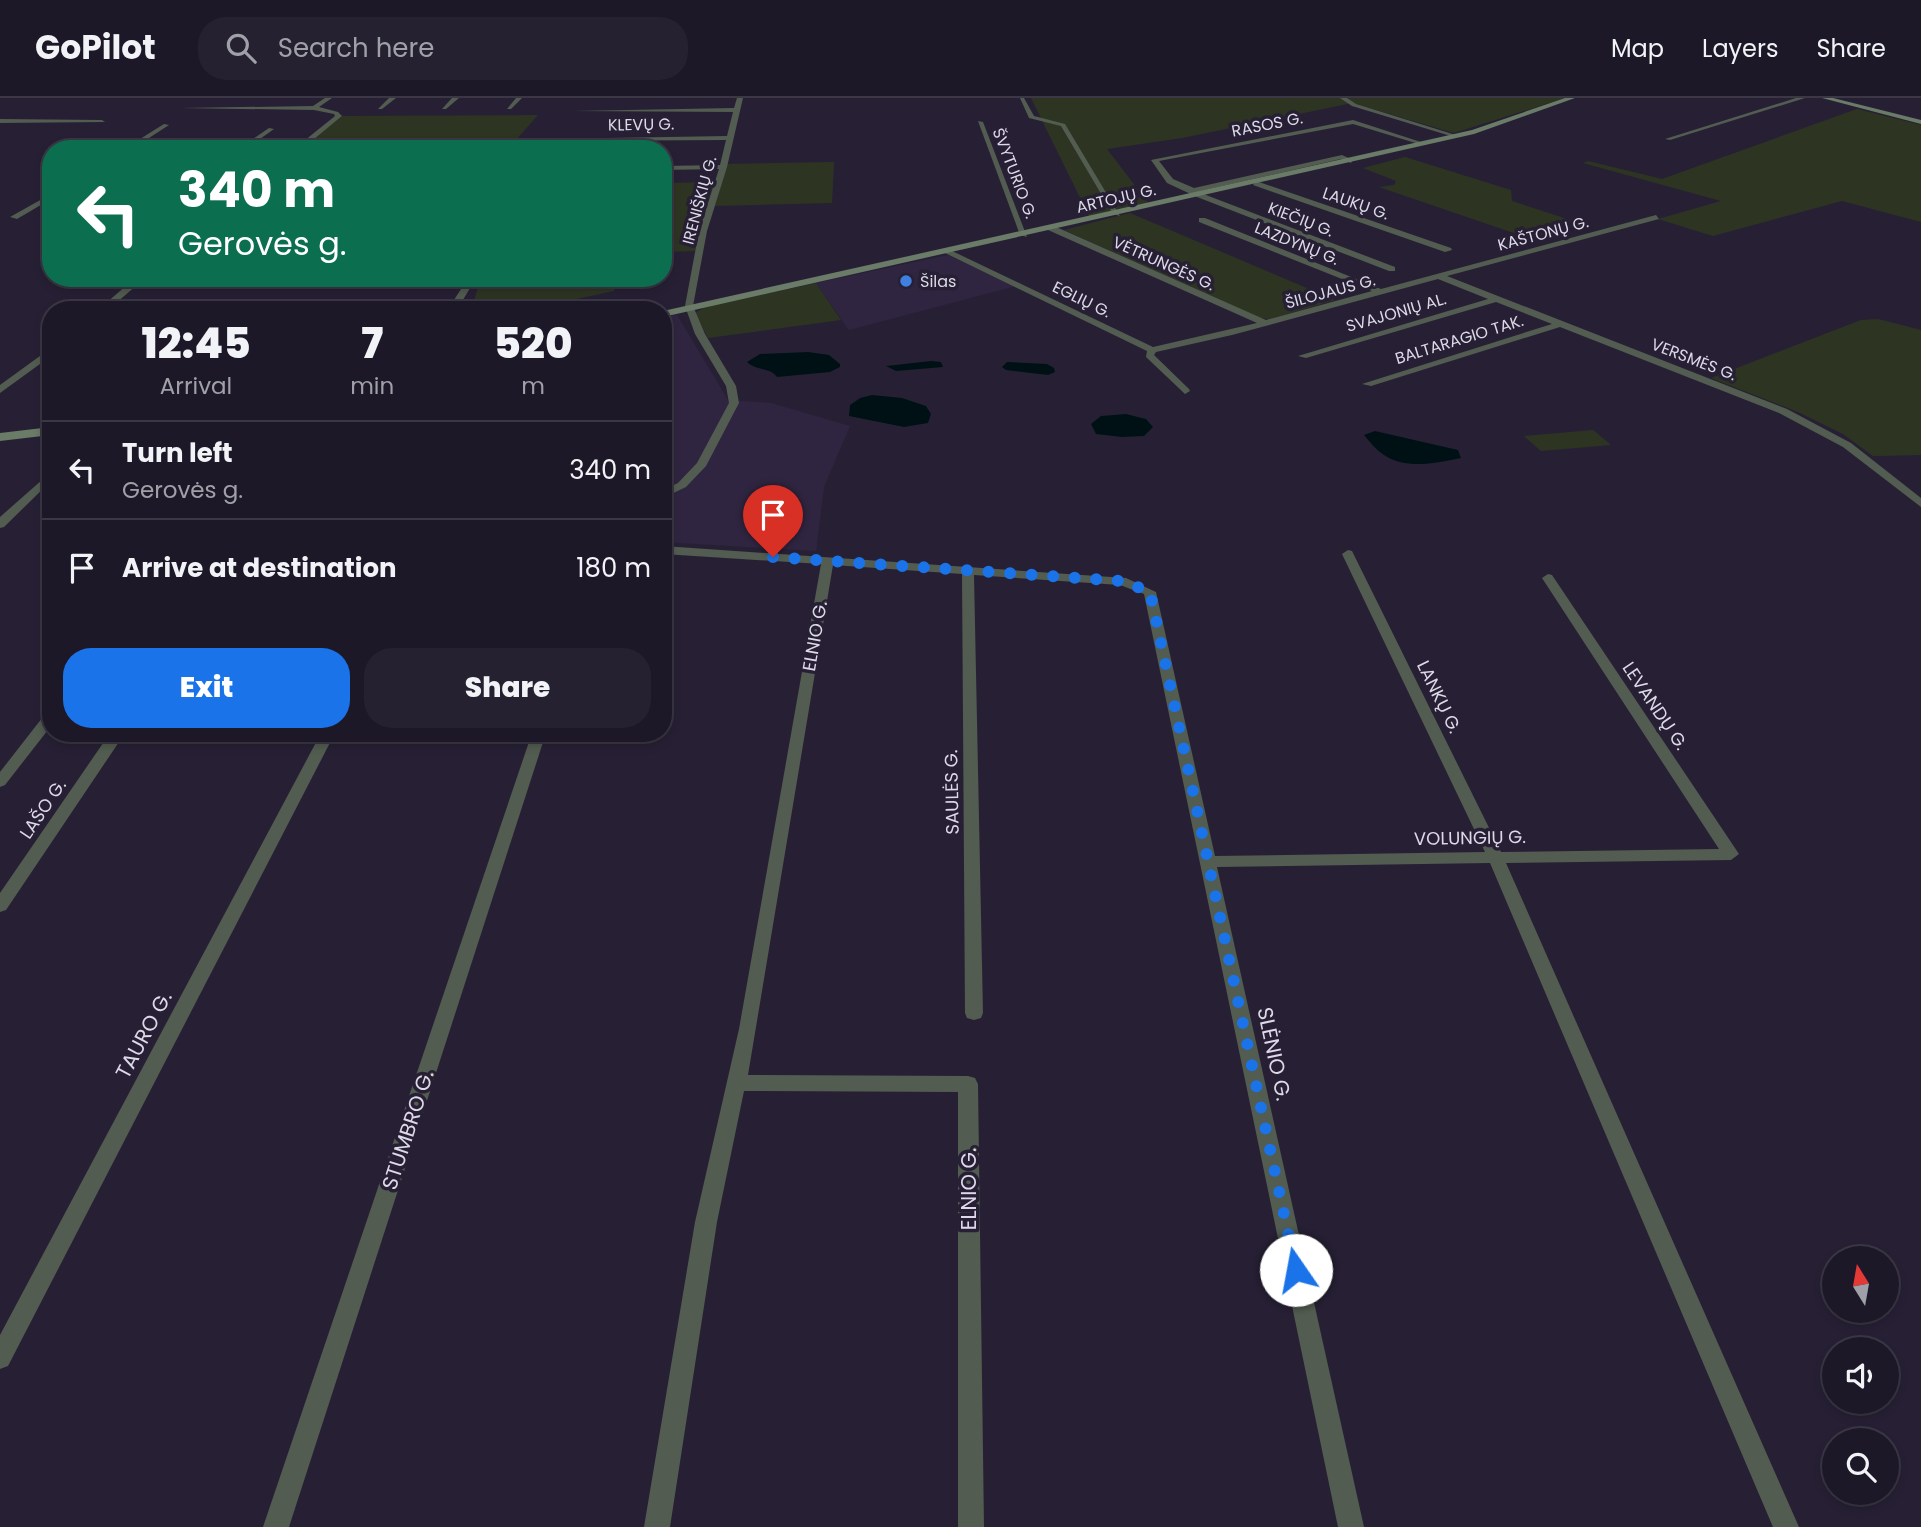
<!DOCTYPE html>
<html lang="en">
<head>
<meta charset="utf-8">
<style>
	body { margin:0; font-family:Poppins,sans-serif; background:#252130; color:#f1f3f6; height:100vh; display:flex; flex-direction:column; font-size:26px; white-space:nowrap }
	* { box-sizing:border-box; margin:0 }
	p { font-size:23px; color:#a0a0a8 }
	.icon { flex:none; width:38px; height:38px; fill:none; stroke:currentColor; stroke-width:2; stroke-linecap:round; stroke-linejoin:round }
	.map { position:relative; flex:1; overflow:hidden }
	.side { position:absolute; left:42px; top:203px; width:630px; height:441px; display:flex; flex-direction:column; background:#1d1828; border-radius:28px; box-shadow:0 4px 10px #0003,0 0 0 2px #3b3745 }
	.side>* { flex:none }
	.banner { position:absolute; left:42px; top:42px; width:630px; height:147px; border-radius:28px; box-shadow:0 4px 10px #0003,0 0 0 2px #3b3745; background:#0b6e4f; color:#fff; overflow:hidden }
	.needle { width:46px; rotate:349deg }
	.buttons { position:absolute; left:1822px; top:1148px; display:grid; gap:14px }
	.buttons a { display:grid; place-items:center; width:77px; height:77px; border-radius:50%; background:#1d1828; box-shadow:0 4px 10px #0003,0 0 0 2px #3b3745; font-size:35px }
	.pin { position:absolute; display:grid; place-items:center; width:60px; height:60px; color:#fff; margin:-72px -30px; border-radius:50% 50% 50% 0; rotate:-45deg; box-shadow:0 0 7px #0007 }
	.pin .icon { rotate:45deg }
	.me { position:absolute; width:77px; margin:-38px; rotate:348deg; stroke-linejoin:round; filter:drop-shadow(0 0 5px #0008) }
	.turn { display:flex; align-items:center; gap:24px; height:147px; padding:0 21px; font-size:32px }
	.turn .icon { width:91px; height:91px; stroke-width:2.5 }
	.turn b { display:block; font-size:49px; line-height:60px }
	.eta { display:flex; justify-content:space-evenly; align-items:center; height:119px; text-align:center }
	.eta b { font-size:42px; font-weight:800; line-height:49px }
	.action { display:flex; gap:14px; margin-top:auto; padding:14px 21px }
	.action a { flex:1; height:80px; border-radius:28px; background:#1a73e8; color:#fff; font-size:28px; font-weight:800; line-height:80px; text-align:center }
	.action a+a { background:#252130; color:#f1f3f6 }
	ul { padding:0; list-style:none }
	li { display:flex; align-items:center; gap:21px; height:98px; padding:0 21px; border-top:2px solid #3b3745 }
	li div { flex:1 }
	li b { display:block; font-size:26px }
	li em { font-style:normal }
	header { display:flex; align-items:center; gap:42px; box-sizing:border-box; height:98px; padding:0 35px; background:#1d1828; border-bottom:2px solid #3b3745 }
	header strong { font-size:33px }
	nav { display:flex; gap:38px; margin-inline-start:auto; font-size:24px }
	.search { width:490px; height:63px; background:#252130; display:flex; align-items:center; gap:18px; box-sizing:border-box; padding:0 24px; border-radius:28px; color:#a0a0a8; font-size:26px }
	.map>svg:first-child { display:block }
</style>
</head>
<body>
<header>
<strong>GoPilot</strong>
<div class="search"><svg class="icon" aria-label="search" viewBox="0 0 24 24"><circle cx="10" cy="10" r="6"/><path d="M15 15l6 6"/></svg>Search here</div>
<nav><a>Map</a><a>Layers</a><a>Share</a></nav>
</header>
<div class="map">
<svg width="1921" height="1429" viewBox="0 0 1921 1429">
	<rect width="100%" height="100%" fill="#272035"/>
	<!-- built -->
	<g fill="#2f2540">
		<path d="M948 157 1016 188 849 232 816 185Z"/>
		<path d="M677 217 728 302 771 305 850 328 824 389 816 453 663 444V219Z"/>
	</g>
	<!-- green -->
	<g fill="#2d3522">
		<path d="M1031 0H1565L1454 35 1352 5 1182 40 1107 51 1149 106 1090 120Z"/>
		<path d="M1857 11 1921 27V124L1842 103 1713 138 1658 121 1721 103 1583 65 1588 63 1662 81Z"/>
		<path d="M538 17 508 51H300L342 18Z"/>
		<path d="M1405 59 1511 92 1512 103 1586 127 1528 140 1379 89 1394 87 1396 83 1363 70Z"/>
		<path d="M834 64 832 105 715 108 726 66Z"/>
		<path d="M715 84 695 153 663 154V85Z"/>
		<path d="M1130 115 1335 202 1271 221 1259 220 1064 132Z"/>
		<path d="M481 180H616L614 193 525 212H471Z"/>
		<path d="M816 185 841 222 708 240 695 215 705 209Z"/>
		<path d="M1878 221 1921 232V357L1873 358 1843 336 1798 314 1711 280 1861 222Z"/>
		<path d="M1593 332 1611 347 1541 353 1524 338Z"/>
	</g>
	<!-- water -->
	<g fill="#001116">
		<path d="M808 254 829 257 840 266V269L830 274 777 279C770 269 756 273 747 264L760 256Z"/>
		<path d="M931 263 941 264 943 269 896 273 886 268Z"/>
		<path d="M1007 264 1047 266 1054 270 1055 274 1048 277 1006 272 1002 269Z"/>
		<path d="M872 297 902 300 926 308 931 316 928 325 904 329 849 318 850 307 860 300Z"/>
		<path d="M1126 316 1146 321 1153 329 1144 338 1122 339 1096 336 1091 326 1101 318Z"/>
		<path d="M1375 333 1458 352 1461 360C1438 365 1405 372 1384 357 1376 352 1370 344 1364 337Z"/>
	</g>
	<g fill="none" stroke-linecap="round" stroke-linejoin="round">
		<!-- minor -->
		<g fill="#525c50" fill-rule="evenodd">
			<path d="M325 0H332L319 9 338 14 342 18 302 51H294L335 18 334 16 314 12 181 10 313 8Z"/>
			<path d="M389 0H396L382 11H378Z"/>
			<path d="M452 0H459L446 11H442Z"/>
			<path d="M516 0H522L511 11H507Z"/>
			<path d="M737 0H743L727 69 707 133 693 208 705 236 736 288 739 305 706 368 686 389 663 400V392L678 385 697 365 729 305 726 288 695 236 685 208 699 133 719 71 663 72V68L720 67 726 42 552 43 549 41 727 38 733 14 574 13 734 10Z"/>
			<path d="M1020 0H1024L1034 18 1065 26 1120 118 1113 116 1061 28 1029 20Z"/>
			<path d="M1340 0H1347L1356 6 1459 38 1454 39 1352 8Z"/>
			<path d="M1796 0H1805L1670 42 1665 41Z"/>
			<path d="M0 21 102 22 105 24 0 25Z"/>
			<path d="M1353 22 1427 46 1422 47 1353 26 1159 63 1173 81 1194 90 1342 57 1353 62 1351 65 1341 61 1201 93 1206 97 1395 169V173H1389L1197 99 1167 85 1151 62Z"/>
			<path d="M978 23 983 24 1027 139 1020 137Z"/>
			<path d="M164 26 169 27 132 51H124Z"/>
			<path d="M269 30 274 31 246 51H238Z"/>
			<path d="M1256 83 1451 150 1452 152 1445 154 1253 87Z"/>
			<path d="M51 96V101L17 121 10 119Z"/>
			<path d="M1656 117 1659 121 1447 178 1787 311 1851 345 1921 400V409L1843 349 1779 315 1560 229 1371 288 1362 286 1552 226 1496 204 1306 260 1298 258 1488 201 1438 181 1232 237 1156 254 1154 257 1189 291 1190 293 1185 296 1146 259 1147 253 943 154 950 152 1153 249 1257 225 1048 132V128H1054L1266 222 1372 193 1199 124V120H1205L1381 191Z"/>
			<path d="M135 180H145L108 212H98Z"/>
			<path d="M468 180H476L457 212H448L450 208 336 210 332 207 336 204 454 202Z"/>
			<path d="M51 250V258L0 295V287Z"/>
			<path d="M51 374V383L4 429 0 430V419Z"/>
			<path d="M663 448 1126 480 1156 494 1215 758 1485 754 1342 456 1348 452 1352 453 1501 754 1719 751 1542 480 1548 476 1552 477 1739 756 1731 762 1506 765 1799 1429H1773L1490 765 1217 769 1364 1429H1338L1144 496 1120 487 974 477 983 915 981 920 974 922 967 920 965 915 962 476 833 467 748 977 968 978 975 980 978 986 984 1429H958V994L744 993 717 1124 670 1429H644L695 1124 739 931 821 466 663 456Z"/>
			<path d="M51 614V628L5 687 0 689V674L46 615Z"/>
			<path d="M110 635H125L6 812 0 814V795Z"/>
			<path d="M321 635H335L8 1268 0 1271V1237Z"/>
			<path d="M532 635H546L289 1429H263Z"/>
		</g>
		<!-- secondary -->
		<g fill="#6a7b68" fill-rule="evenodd">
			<path d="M1565 0H1575L1474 36 663 219V213L1472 32Z"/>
			<path d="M1822 0H1833L1921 22V26Z"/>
			<path d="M51 329V337L0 343V335Z"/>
		</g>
	</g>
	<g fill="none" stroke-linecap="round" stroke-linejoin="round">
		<!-- route -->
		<path stroke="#1a73e8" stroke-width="12" stroke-dasharray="0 21.6" d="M773 459 1122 483 1150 494 1296 1172"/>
	</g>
	<!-- markers -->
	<circle fill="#3f7fe0" stroke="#272035" stroke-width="2.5" cx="906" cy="183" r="7"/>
	<g text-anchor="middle" stroke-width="7" stroke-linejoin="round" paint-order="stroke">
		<!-- far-street labels -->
		<g font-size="16" fill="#ddd9e8" stroke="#272035">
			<text transform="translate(641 26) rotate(-1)" y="6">KLEVŲ G.</text>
			<text transform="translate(1267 26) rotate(-11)" y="6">RASOS G.</text>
			<text transform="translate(1015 75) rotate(69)" y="6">ŠVYTURIO G.</text>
			<text transform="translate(1116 100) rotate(-13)" y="6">ARTOJŲ G.</text>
			<text transform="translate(699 102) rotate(-75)" y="6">IRENIŠKIŲ G.</text>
			<text transform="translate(1356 105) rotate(19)" y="6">LAUKŲ G.</text>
			<text transform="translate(1301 121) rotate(21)" y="6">KIEČIŲ G.</text>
			<text transform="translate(1543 135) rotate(-15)" y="6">KAŠTONŲ G.</text>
			<text transform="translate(1297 145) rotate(22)" y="6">LAZDYNŲ G.</text>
			<text transform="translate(1164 165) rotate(24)" y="6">VĖTRUNGĖS G.</text>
			<text transform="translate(1330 193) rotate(-15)" y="6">ŠILOJAUS G.</text>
			<text transform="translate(1082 201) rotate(26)" y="6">EGLIŲ G.</text>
			<text transform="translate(1396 214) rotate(-16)" y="6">SVAJONIŲ AL.</text>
			<text transform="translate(1459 241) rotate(-17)" y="6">BALTARAGIO TAK.</text>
			<text transform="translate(1694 261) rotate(21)" y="6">VERSMĖS G.</text>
		</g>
		<!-- far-poi labels -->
		<g font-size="16" fill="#ddd9e8" stroke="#272035" text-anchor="start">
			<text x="920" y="189">Šilas</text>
		</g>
		<!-- street labels -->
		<g font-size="18" fill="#ddd9e8" stroke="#272035">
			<text transform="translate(815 538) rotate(-80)" y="6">ELNIO G.</text>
			<text transform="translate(1439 599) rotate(64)" y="6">LANKŲ G.</text>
			<text transform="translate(1655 608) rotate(56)" y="6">LEVANDŲ G.</text>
			<text transform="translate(952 694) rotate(-91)" y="6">SAULĖS G.</text>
			<text transform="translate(43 711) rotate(-56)" y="6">LAŠO G.</text>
			<text transform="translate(1470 740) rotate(-1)" y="6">VOLUNGIŲ G.</text>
		</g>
		<!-- near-street labels -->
		<g font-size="21" fill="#ddd9e8" stroke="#272035">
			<text transform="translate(144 937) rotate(-62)" y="7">TAURO G.</text>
			<text transform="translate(1274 956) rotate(78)" y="7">SLĖNIO G.</text>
			<text transform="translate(408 1032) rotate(-72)" y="7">STUMBRO G.</text>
			<text transform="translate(969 1091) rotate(-90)" y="7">ELNIO G.</text>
		</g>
	</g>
</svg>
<div class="buttons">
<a><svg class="needle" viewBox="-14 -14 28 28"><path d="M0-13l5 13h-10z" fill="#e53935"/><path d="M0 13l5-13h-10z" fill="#a0a0a8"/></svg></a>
<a><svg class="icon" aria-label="sound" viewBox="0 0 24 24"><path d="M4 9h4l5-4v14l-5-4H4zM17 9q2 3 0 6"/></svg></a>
<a><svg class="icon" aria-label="search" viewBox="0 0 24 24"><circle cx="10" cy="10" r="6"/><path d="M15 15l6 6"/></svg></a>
</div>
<div class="pin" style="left:773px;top:459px;background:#d93025"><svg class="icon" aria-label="arrive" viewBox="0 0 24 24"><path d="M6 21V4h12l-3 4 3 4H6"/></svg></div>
<svg class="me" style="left:1296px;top:1172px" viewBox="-20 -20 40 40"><circle r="19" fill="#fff"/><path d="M0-13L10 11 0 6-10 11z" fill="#1a73e8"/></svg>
<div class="banner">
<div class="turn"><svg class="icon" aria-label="left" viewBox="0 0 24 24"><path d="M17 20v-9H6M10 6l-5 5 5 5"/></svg><div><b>340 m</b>Gerovės g.</div></div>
</div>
<section class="side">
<div class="eta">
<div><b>12:45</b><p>Arrival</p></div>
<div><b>7</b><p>min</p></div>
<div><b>520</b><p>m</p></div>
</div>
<ul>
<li><svg class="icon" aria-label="left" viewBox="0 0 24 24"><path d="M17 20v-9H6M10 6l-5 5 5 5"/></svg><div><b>Turn left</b><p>Gerovės g.</p></div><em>340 m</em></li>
<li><svg class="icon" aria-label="arrive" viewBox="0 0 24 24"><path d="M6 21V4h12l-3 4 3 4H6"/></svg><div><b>Arrive at destination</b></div><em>180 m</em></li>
</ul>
<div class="action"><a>Exit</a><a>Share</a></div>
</section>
</div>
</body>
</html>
